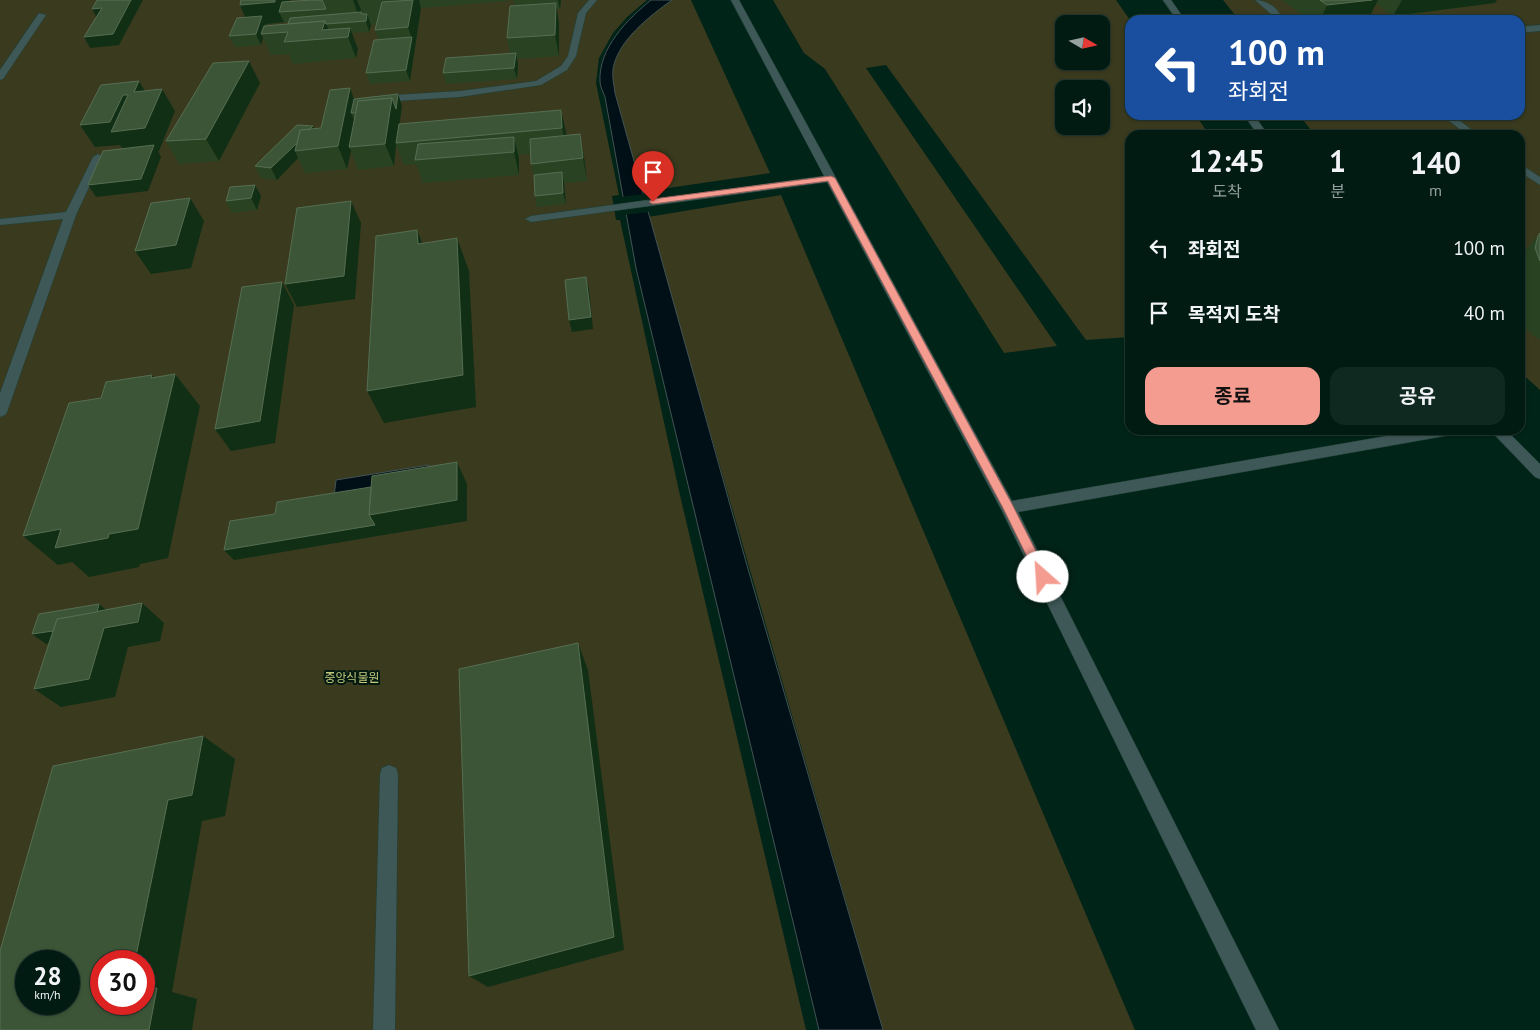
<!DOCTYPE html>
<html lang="ko">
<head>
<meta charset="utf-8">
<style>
	body { margin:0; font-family:"PT Sans","Noto Sans KR",sans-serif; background:#0f2820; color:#f1f3f6; height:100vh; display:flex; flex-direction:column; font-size:19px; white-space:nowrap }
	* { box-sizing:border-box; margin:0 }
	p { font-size:16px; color:#96a19f }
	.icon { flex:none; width:28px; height:28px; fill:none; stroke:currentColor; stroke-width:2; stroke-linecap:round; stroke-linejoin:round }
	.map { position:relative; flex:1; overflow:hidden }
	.sheet { position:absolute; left:1125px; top:130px; width:400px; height:305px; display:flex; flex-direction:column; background:#011b12; border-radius:15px; box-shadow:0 1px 4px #0004,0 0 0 1px #233932 }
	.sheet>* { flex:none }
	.top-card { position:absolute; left:1125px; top:15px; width:400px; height:105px; border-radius:15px; box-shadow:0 1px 4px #0004,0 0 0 1px #233932; background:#1a4fa0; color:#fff; overflow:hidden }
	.needle { width:32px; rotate:99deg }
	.buttons { position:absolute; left:1055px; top:15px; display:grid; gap:10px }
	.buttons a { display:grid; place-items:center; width:55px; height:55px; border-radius:10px; background:#011b12; box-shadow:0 1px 4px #0004,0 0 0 1px #233932; font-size:25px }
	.speed { position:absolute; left:15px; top:950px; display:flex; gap:10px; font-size:25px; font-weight:700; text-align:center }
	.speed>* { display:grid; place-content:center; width:65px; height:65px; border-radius:50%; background:#011b12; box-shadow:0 1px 4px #0004,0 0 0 1px #233932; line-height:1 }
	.speed small { font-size:12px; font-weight:400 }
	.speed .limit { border:8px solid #d22; background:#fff; color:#111 }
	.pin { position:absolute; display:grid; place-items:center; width:42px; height:42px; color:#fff; margin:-51px -21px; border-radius:50% 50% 50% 0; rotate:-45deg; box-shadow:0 0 5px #0007 }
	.pin .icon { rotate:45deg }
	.me { position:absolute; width:55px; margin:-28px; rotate:334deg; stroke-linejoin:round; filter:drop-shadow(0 0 4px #0008) }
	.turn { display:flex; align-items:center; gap:18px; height:105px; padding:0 20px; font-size:22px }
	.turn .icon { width:65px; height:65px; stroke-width:2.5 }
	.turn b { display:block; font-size:35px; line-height:42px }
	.eta { display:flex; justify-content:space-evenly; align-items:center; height:85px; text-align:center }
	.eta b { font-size:30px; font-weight:700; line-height:35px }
	.cta { display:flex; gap:10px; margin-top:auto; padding:10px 20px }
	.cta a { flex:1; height:58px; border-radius:15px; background:#f59c91; color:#111; font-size:20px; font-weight:700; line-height:58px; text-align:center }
	.cta a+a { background:#0f2820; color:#f1f3f6 }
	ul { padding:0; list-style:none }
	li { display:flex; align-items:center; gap:15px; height:65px; padding:0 20px }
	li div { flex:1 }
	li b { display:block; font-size:19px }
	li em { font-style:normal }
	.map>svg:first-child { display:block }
</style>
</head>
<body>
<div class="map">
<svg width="1540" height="1030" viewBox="0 0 1540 1030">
	<rect width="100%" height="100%" fill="#012418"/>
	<!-- green -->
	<g fill="#393a1e" fill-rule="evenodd">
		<path d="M0 0H647L627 17 613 33 599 58 596 83 619 195 612 196 616 220H620L679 491 806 1030H0ZM26 961H69V1004H26ZM101 961H144V1004H101Z"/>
		<path d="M672 0H691L770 173 641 192C634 166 609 92 613 69 619 38 649 16 672 0Z"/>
		<path d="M773 0H1116L1130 20V115H1196L1209 135H1130V337L1086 340 886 65 866 68 1057 346 1004 353 825 69 804 53ZM1064 24H1101V61H1064ZM1064 89H1101V126H1064Z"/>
		<path d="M1223 0H1540V390L1520 372V135H1315L1299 115H1520V20H1239Z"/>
		<path d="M781 195 1135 1030H883L648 217Z"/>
	</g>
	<!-- water -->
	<g fill="#011016" stroke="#435354">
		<path d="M651 0H672C650 16 618 40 613 69 612 77 614 85 615 93L748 569 883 1030H819L636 268 605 97C603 92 600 86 600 82 598 48 628 19 651 0Z"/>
		<path d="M429 465V482L334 497 336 480Z"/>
	</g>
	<!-- pier -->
	<path fill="#012418" d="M644 194 649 212 624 215 621 197Z"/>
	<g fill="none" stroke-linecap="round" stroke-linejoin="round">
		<defs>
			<g id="minor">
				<path d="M589 0H597L586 13 576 56 567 70 541 85 460 97 379 102 374 99 379 96 460 91 536 81 561 66 568 56 578 13Z"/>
				<path d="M731 0H739L1012 501 1421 430H1457L1455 434 1450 435 1018 512 1279 1030H1256L1001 509 827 182 531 222 525 219 531 216 824 176Z"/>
				<path d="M1163 0H1171L1185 20H1177Z"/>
				<path d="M1255 0C1266 0 1280 8 1282 20H1274L1273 16Z"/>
				<path d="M39 13 46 15 3 79 0 80V70Z"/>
				<path d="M1540 25V31L1520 33V27Z"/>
				<path d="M1244 115H1254L1268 135H1258Z"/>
				<path d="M1441 115H1452L1479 135H1468Z"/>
				<path d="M98 154 103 157 76 215 7 412 5 415 0 417V393L63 219 0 225V219L66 212 93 157Z"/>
				<path d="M1520 164 1540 177V185L1520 172Z"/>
				<path d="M1490 430H1506L1540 464V479L1535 477Z"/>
				<path d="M389 765 396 768 398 774 395 1030H373L380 774 382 768Z"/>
			</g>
		</defs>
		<!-- minor casing -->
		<use href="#minor" stroke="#204035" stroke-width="1"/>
		<!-- minor -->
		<use href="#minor" fill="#3e5857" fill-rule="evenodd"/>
	</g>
	<!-- wall -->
	<g fill="#294322" fill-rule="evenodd">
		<path d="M312 0H508V1L421 8 410 81 370 84 366 73 379 40 375 30 377 24 371 25 369 32 351 33 358 49 356 58 293 64 289 54 271 55 263 38 261 45 235 47 229 36 245 17 240 5ZM289 22 288 24 267 26 266 24Z"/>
		<path d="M513 0H561L560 9H557L559 24V56L517 59 518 64 517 79 446 84 443 73 510 53 507 38 515 6Z"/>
		<path d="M1282 0H1497L1495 3 1393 16 1376 4 1368 20H1309Z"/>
		<path d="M260 83 219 161 179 164 166 141Z"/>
		<path d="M350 88 354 99 398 94 402 106 399 124 561 110 566 136 580 134 584 157 587 181 564 183 566 204 537 207 535 196 534 175 531 164 530 154 518 155 519 159V175L423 183 416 164 404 165 396 145 394 166 358 170 351 151 347 169 305 173 298 158 277 180 261 178 255 166 314 129 321 128Z"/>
		<path d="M255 185 261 196 257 210 232 213 226 201Z"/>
		<path d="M1540 233V340L1532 334 1520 322V257Z"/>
	</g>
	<!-- shaded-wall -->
	<g fill="#112f15">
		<path d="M131 0H143L119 45 90 48 84 37Z"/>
		<path d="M275 0H290L287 11 279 12 284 22 266 24 267 27 261 34 263 38 261 45 256 34 249 26 240 5Z"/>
		<path d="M353 0H357L361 10 359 17Z"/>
		<path d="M413 0H419L421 8 415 48 408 27Z"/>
		<path d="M558 0H561L560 9Z"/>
		<path d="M1372 0H1378L1368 20H1320L1327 5Z"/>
		<path d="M1402 0H1497L1495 3 1393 16Z"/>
		<path d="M556 3 559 24V56L555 35Z"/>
		<path d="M102 8 98 20 92 9Z"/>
		<path d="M367 14 371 25 369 32 366 21Z"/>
		<path d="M325 21 332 38 322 30Z"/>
		<path d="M350 28 358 49 356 58 348 37Z"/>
		<path d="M412 37 415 48 410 81 406 70Z"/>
		<path d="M516 53 518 64 517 79 514 68Z"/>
		<path d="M249 61 260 83 219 161 206 139Z"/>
		<path d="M139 81 152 103 134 92Z"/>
		<path d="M350 88 358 110 351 113 356 124 349 147 351 151 347 169 338 146Z"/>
		<path d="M162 89 175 111 159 151H158L161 157 148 191 96 197 88 185 126 154 120 145 95 147 80 125 123 95Z"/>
		<path d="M398 94 402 106 397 142 396 143V145L394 166 385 144 392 98Z"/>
		<path d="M561 110 566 132 567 150 562 128Z"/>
		<path d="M313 126 318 138 295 151 298 158 277 180 271 168Z"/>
		<path d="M580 134 584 157 587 181 583 158Z"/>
		<path d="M514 137 519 159V175L514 152Z"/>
		<path d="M562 172 564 183 566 204 563 193Z"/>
		<path d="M255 185 261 196 257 210 251 198Z"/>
		<path d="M190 198 204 221 191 268 151 274 135 251Z"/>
		<path d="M351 201 361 223 355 299 297 307 285 284Z"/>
		<path d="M417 230 430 263 418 244Z"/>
		<path d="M457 238 469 271 476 407 384 423 367 391Z"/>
		<path d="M586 277 589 289 593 329 572 332 569 320Z"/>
		<path d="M282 282 294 305 275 443 231 451 215 429Z"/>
		<path d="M175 374 200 406 168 558 140 564 139 567 89 577 72 562 58 565 23 536 61 529 152 375 170 397Z"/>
		<path d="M457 462 467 484V521L234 560 224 550 369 515Z"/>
		<path d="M142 603 164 623 160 641 128 647 115 697 61 707 34 689 102 634 46 644 32 634 99 604 111 614Z"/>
		<path d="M578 643 588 670 624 950 488 987 469 976Z"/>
		<path d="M203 736 235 759 225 816 202 821 172 992 197 999 192 1030H149L144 999V961H135L168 800Z"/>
	</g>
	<!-- building -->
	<g fill="#3d5537" stroke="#566e52" fill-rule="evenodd">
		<path d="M97 0H131L113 34 84 37 102 8 92 9Z"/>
		<path d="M241 0H275V2L240 5Z"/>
		<path d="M312 0H322L326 9 279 12 282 2Z"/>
		<path d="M413 0 408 27 375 30 382 2Z"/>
		<path d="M1320 0H1372L1327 5Z"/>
		<path d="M556 3 555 35 507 38 510 6Z"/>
		<path d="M361 12 362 14H367L366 21 326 24 325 21 288 24 290 18Z"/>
		<path d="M262 16 256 34 229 36 237 18Z"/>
		<path d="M1277 17 1282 20 1253 19Z"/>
		<path d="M325 21 322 30 350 28 348 37 284 42 288 32 261 34 264 26Z"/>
		<path d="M412 37 406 70 366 73 374 40Z"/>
		<path d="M516 53 514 68 443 73 446 58Z"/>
		<path d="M249 61 206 139 166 141 213 63Z"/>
		<path d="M139 81 134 92 162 89 145 128 111 132 128 95H123L110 122 80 125 101 85Z"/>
		<path d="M350 88 338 146 295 151 300 130 321 128 330 90Z"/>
		<path d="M398 94 396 109 392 98 358 101 356 113H351L354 99Z"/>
		<path d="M392 98 385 144 349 147 358 101Z"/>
		<path d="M561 110 562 128 396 143 399 124Z"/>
		<path d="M297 125 313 126 310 129 300 130 297 143 271 168 255 166Z"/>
		<path d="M580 134 583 158 531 164 530 139Z"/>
		<path d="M514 137V152L415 160 418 144Z"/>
		<path d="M154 145 141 179 88 185 103 151Z"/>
		<path d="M562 172 563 193 535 196 534 175Z"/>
		<path d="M255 185 251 198 226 201 230 187Z"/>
		<path d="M190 198 176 245 135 251 151 203Z"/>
		<path d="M351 201 344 276 285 284 297 208Z"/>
		<path d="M417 230 418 244 457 238 463 375 367 391 376 236Z"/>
		<path d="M1540 233V261L1535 248 1538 236Z"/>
		<path d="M586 277 591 317 569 320 565 280Z"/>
		<path d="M282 282 260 421 215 429 242 287Z"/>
		<path d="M175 374 138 529 109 534 108 538 55 548 61 529 23 536 69 403 101 398 106 382 152 375 151 378Z"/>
		<path d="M457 462V500L369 515 372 476Z"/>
		<path d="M371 487 369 515 375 525 224 550 230 521 275 514 277 502Z"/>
		<path d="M142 603 138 622 104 628 89 679 34 689 57 619Z"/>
		<path d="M99 604 97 612 57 619 53 631 32 634 39 614Z"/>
		<path d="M578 643 614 937 469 976 459 669Z"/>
		<path d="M203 736 192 795 168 800 135 961H101V1004H144V991L157 988 149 1030H0V951L53 766ZM26 961H69V1004H26Z"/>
	</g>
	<!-- route -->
	<path fill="#f59c91" stroke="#9f655e" d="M831 176 835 178 1012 504 1049 577 1047 581H1039L1003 508 828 181 653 204 649 202 653 199Z"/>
	<g text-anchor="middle" stroke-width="4" stroke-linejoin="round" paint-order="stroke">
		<!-- park labels -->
		<g font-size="12" fill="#c5c97d" stroke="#011910">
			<text x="352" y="682">중앙식물원</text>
		</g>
	</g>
</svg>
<div class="buttons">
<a><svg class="needle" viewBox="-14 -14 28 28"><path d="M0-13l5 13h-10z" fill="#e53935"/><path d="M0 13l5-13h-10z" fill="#96a19f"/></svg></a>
<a><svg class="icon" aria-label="sound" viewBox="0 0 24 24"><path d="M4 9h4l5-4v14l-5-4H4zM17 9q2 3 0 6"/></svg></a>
</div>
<div class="speed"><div>28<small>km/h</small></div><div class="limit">30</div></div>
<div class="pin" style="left:653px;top:202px;background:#d93025"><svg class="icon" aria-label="arrive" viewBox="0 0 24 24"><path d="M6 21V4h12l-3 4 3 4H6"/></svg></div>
<svg class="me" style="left:1043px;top:577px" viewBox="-20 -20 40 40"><circle r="19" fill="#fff"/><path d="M0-13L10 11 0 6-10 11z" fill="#f59c91"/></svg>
<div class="top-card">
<div class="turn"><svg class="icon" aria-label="left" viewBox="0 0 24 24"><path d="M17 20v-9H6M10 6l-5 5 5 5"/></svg><div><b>100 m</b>좌회전</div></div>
</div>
<section class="sheet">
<div class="eta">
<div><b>12:45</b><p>도착</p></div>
<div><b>1</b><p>분</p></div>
<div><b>140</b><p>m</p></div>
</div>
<ul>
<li><svg class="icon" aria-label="left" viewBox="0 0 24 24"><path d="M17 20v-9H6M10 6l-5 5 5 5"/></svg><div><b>좌회전</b></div><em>100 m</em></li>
<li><svg class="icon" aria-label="arrive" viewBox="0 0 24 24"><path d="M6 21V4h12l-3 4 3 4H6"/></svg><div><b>목적지 도착</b></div><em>40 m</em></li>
</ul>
<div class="cta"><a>종료</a><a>공유</a></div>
</section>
</div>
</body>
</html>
